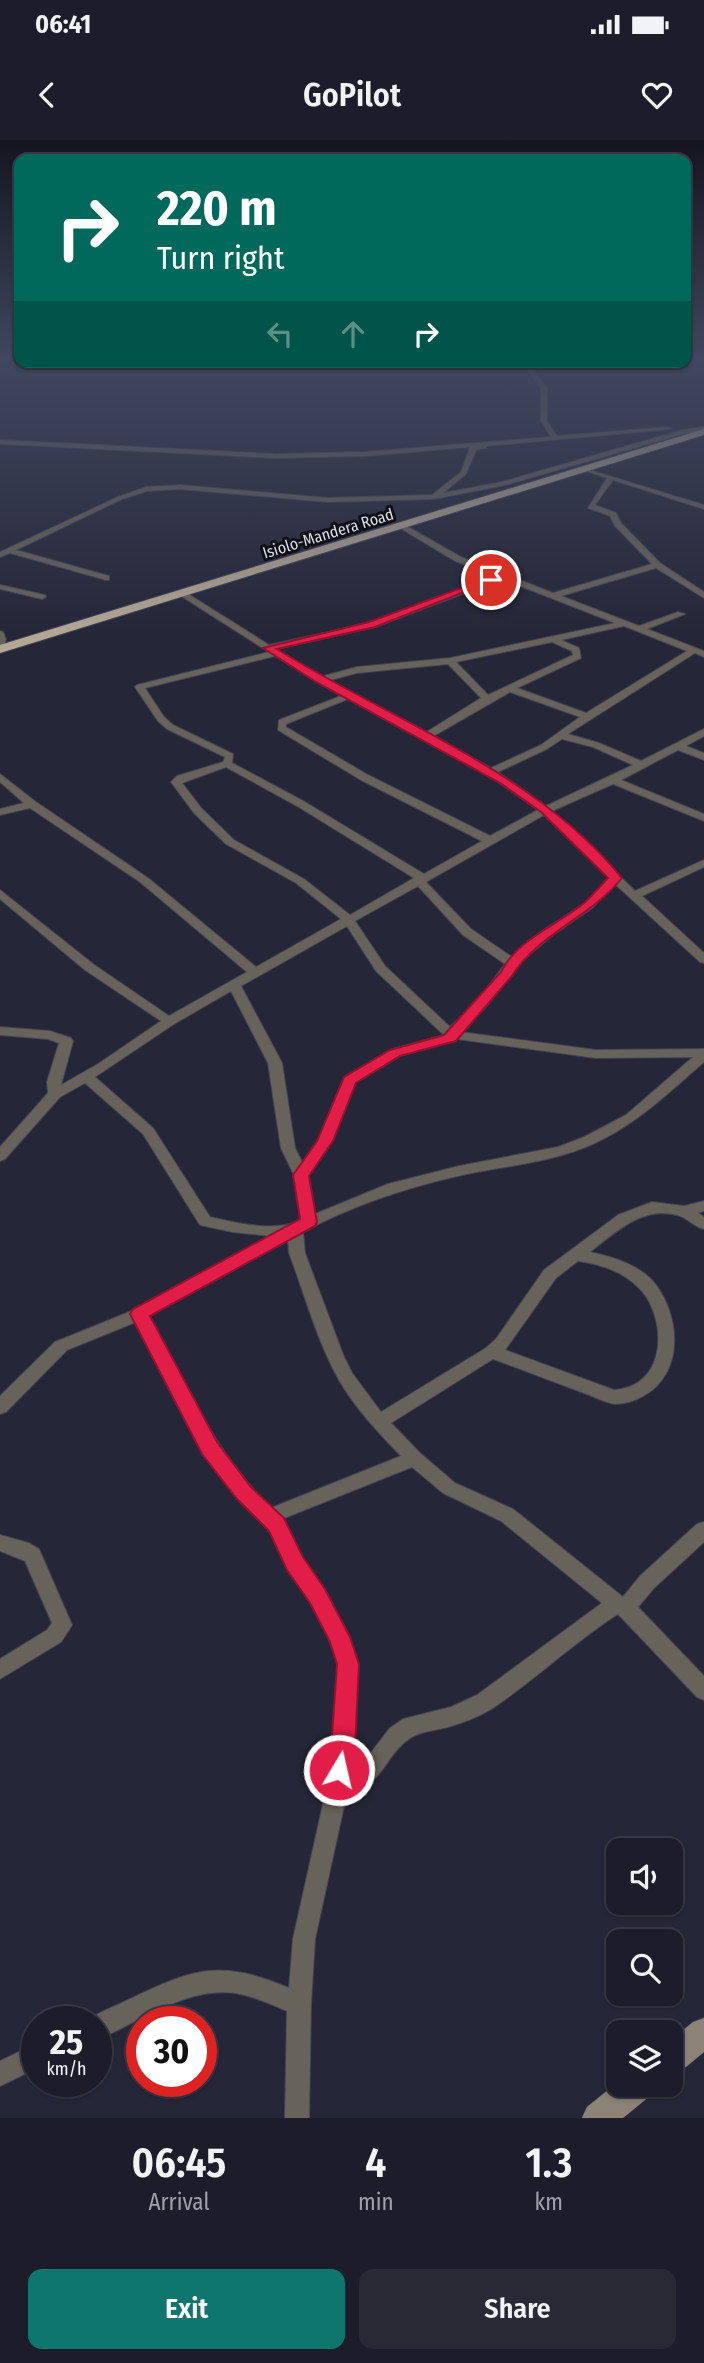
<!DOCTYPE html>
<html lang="en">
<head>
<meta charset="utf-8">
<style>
	body { margin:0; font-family:"Fira Sans Condensed",sans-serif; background:#292936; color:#f1f3f6; height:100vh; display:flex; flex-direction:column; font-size:26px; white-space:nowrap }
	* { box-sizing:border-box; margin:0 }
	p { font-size:23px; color:#a0a1a8 }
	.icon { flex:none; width:38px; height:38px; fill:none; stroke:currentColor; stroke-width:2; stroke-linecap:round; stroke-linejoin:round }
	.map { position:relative; height:1978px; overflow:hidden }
	.side { display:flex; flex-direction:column; background:#1c1c2a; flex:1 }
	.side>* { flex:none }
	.top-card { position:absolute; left:14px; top:14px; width:677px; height:214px; border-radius:14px; box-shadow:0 2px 5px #0004,0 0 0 2px #3a3a47; background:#00695c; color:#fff; overflow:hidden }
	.buttons { position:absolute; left:606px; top:1698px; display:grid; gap:14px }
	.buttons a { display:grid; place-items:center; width:77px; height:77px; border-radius:14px; background:#1c1c2a; box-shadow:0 2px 5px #0004,0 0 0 2px #3a3a47; font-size:35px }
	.speed { position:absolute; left:21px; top:1866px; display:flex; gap:14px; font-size:35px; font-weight:700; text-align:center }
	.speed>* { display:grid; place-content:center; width:91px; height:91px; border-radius:50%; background:#1c1c2a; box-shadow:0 2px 5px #0004,0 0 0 2px #3a3a47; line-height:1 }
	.speed small { font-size:18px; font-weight:400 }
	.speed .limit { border:10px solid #d22; background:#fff; color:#111 }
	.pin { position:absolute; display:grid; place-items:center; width:60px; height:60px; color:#fff; margin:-30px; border:4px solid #fff; border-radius:50%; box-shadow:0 2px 7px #0007 }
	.me { position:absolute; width:77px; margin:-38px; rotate:9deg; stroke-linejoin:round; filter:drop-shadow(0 0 5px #0008) }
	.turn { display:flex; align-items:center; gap:24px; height:147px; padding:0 28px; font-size:32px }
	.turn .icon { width:91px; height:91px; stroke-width:2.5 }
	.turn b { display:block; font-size:49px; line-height:60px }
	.lanes { display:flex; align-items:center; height:66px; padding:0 28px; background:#0003; justify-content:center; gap:35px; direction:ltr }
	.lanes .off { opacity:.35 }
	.eta { display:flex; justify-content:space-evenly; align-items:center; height:119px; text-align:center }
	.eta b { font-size:42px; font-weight:600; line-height:49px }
	.button { display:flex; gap:14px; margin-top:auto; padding:14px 28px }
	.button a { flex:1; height:80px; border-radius:14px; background:#0f766e; color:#fff; font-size:28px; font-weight:600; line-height:80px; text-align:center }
	.button a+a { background:#292936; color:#f1f3f6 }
	.status { display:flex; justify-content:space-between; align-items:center; height:49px; padding:0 35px; background:#1c1c2a; direction:ltr }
	.status svg { height:19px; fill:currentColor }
	header { display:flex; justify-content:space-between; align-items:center; height:91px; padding:0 28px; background:#1c1c2a; font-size:32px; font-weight:600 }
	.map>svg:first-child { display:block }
</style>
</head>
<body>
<div class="status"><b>06:41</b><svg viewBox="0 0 49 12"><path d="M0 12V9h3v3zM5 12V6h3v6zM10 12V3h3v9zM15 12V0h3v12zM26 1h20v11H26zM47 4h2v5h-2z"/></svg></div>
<header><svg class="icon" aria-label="back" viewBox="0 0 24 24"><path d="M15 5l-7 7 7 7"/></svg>GoPilot<svg class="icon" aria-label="heart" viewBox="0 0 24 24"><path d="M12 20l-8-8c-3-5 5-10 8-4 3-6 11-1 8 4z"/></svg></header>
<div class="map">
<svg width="704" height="1978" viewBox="0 0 704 1978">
	<rect width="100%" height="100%" fill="#252638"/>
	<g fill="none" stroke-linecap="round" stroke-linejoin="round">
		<defs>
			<g id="minor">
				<path d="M526 222H532L534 231 547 248V281L557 296 668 287 671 289 486 306V308L476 310 466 334 443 353 502 342 682 290 704 287V291L683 294 505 345 434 359 328 362 180 349 147 351 122 359 16 410 109 436V440H106L10 413 0 417V412L118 357 146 347 180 345 328 358 432 355 461 332 470 307 365 316 276 318 0 304V300L276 314 365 312 551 297 541 281V248L528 231Z"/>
				<path d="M583 328 704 365V369L613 340 595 365 616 373 621 383 660 423 704 452V458L656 428 561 456 639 486 678 472 685 474 647 489 704 511V517L695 513 568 594 599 603 641 621 704 589V596L686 606 704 613V620L678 610 621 640 704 674V681L613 644 552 671 635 751 704 720V727L642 756 704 813V823L700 822 615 744 592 768 553 795 517 825 511 836 483 870 460 892 596 910 704 909V922C668 953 637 984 593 1004 550 1023 503 1026 458 1036 405 1048 351 1066 303 1092L305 1113 344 1217 352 1233 381 1272 486 1208 496 1199 544 1130 618 1075 652 1062 684 1066 704 1061V1071L698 1073 704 1077V1089C695 1087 688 1079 680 1076 644 1064 616 1092 590 1112 613 1117 641 1125 656 1145 680 1177 684 1232 645 1255 637 1260 625 1264 615 1264 605 1263 593 1256 584 1253 554 1242 524 1230 493 1219L391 1283 420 1313 455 1343 513 1369 623 1457 640 1436 697 1384 704 1382V1402L654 1448 638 1467 704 1536V1560L697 1557 618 1474C574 1502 536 1539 493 1568 480 1576 463 1583 448 1587 437 1590 422 1591 412 1597 384 1614 386 1643 346 1657L315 1799 311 1864 309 1978H285L287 1871C270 1864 253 1856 235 1853 185 1847 140 1882 96 1900V1881H87C98 1872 116 1866 130 1859 194 1828 221 1819 289 1848L293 1799 325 1655 323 1651 333 1610 338 1524 330 1499 310 1462 288 1429 269 1391 238 1358 204 1313 136 1182 67 1210 6 1272 0 1274V1256L55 1202 134 1170 271 1096 232 1092 200 1085 143 994 85 943 60 957 5 1019 0 1021V1007L48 953 47 942 59 903 48 899 0 895V887L50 891 71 898 73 901 61 945 98 924 161 881 85 830 0 759V750L93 824 169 876 247 832 140 742 30 668 0 675V669L24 663 0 642V634L36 662 148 738 256 827 341 779 296 743 226 704 194 673 171 642 177 636 223 622 225 617 167 589 158 581 135 547 137 545 269 512 178 454 185 452 269 505 370 483 495 436 455 421 400 388 399 386 403 384 461 417 553 453 652 424 615 386 610 376 588 368 607 338 583 330ZM502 439 615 483 450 518 357 527 320 537 276 509 375 487ZM624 486 687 511 586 573 517 548 581 518 579 508 561 500ZM552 502 572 511 573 515 488 555 456 522ZM275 516 341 556 279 580 278 590 361 640 482 701 424 734 305 662 232 623 233 614 173 585 164 577 145 548ZM448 524 481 558 425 593 327 541 357 533ZM510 552 580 577 541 605 491 628 432 597ZM348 559 487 634 538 670 490 696 368 635 286 587V584ZM562 599 593 607 633 625 546 666 498 632 547 609ZM226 627 297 666 414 738 350 775 304 739 234 700 202 669 182 643ZM544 675 609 738 584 764 545 789 512 817 471 789 426 742ZM418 746 463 795 505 824 475 864 450 887 385 826 355 781ZM347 786 376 831 444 895 390 910 344 938 318 1001 303 1024 295 1008 282 923 241 846ZM231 851 268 923 281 1008 294 1035 301 1080C276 1093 237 1083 210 1077L153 988 95 937 174 884ZM457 899 596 918 693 917 626 975 584 997 558 1007 459 1026 388 1044 315 1074 308 1036 332 1001 355 943 400 916ZM288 1100 289 1113C305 1155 317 1201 339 1240 355 1268 378 1292 401 1316L271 1368C214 1312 186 1245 149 1176ZM578 1121C600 1124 622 1131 638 1147 661 1168 668 1220 640 1241 632 1247 624 1249 614 1250L505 1210 556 1138ZM412 1327 443 1353 501 1381 602 1463 477 1555 451 1567 403 1579 390 1588 358 1629 350 1634 353 1610 358 1524 346 1491 324 1450 302 1417 282 1379Z"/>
				<path d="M0 445 45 455 46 457 42 459 0 449Z"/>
				<path d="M0 491 3 492 6 499 4 506 0 509Z"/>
				<path d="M0 1395 29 1403 39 1409 72 1485 61 1502 0 1539V1519L47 1490 52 1483 25 1421 0 1411Z"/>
				<path d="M37 1903V1928L0 1946V1921Z"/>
			</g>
			<g id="secondary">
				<path d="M704 1878V1912L681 1931 670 1935V1901L693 1882Z"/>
				<path d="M618 1942 655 1944 651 1955 623 1978H582L587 1967Z"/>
			</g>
			<path id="trunk" d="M704 289V295L0 513V505Z"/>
		</defs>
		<!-- minor casing -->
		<use href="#minor" stroke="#434455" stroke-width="2"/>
		<!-- secondary casing -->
		<use href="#secondary" stroke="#434455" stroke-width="1"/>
		<!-- trunk casing -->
		<use href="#trunk" stroke="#434455" stroke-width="2"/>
		<!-- minor -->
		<use href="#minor" fill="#68635a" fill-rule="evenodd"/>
		<!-- secondary -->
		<use href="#secondary" fill="#8c8376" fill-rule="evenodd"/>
		<!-- trunk -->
		<use href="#trunk" fill="#b4a895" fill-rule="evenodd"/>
	</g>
	<!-- sky -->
	<linearGradient id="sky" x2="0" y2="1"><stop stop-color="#14151f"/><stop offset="0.44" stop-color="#40475e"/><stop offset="1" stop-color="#40475e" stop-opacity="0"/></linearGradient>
	<rect width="704" height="496" fill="url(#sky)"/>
	<!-- route -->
	<path fill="#e11d48" stroke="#92132f" stroke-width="2" d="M488 438 495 440 375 487 277 509C391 580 535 631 622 738 591 777 538 794 512 836L456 901 400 916 356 943 333 1001 309 1036 317 1082 315 1086 150 1176 217 1302 251 1347 284 1378 303 1417 325 1449 350 1497 359 1524 355 1610 347 1639 339 1642 330 1639 327 1630 331 1610 337 1524 329 1500 310 1463 287 1430 269 1391 237 1359 202 1314 130 1174 133 1169 300 1079 293 1035 317 1001 344 937 390 910 444 895 501 832C517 799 558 785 585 762 593 755 600 746 608 738L541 672 500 643 316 542 263 508 369 482Z"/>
	<g text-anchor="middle" stroke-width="6" stroke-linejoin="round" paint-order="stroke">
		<!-- far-street labels -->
		<g font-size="16" fill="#dedfeb" stroke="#101018">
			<text transform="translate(328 393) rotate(-17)" y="6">Isiolo-Mandera Road</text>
		</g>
	</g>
</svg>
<div class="buttons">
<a><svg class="icon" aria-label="sound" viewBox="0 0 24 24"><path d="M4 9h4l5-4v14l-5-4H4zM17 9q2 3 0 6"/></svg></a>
<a><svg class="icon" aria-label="search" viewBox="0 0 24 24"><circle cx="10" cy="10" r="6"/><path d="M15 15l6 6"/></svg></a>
<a><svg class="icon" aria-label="layers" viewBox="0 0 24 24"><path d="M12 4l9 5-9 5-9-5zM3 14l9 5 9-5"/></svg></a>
</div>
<div class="speed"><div>25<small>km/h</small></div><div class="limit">30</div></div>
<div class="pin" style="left:491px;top:440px;background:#d93025"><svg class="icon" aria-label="arrive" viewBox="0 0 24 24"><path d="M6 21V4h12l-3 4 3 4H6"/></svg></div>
<svg class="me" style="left:339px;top:1630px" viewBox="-20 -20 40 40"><circle r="17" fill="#e11d48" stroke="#fff" stroke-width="3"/><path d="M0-11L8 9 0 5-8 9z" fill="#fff"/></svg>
<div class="top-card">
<div class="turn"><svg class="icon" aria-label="right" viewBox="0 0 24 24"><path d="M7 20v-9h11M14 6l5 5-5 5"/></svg><div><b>220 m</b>Turn right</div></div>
<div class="lanes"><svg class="icon off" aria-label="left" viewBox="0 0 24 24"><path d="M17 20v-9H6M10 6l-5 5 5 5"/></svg><svg class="icon off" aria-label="ahead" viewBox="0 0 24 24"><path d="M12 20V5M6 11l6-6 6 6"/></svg><svg class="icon" aria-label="right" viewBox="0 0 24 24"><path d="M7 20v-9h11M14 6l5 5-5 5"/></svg></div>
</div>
</div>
<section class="side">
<div class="eta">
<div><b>06:45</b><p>Arrival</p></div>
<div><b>4</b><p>min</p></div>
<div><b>1.3</b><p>km</p></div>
</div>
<div class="button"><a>Exit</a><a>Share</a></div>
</section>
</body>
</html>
